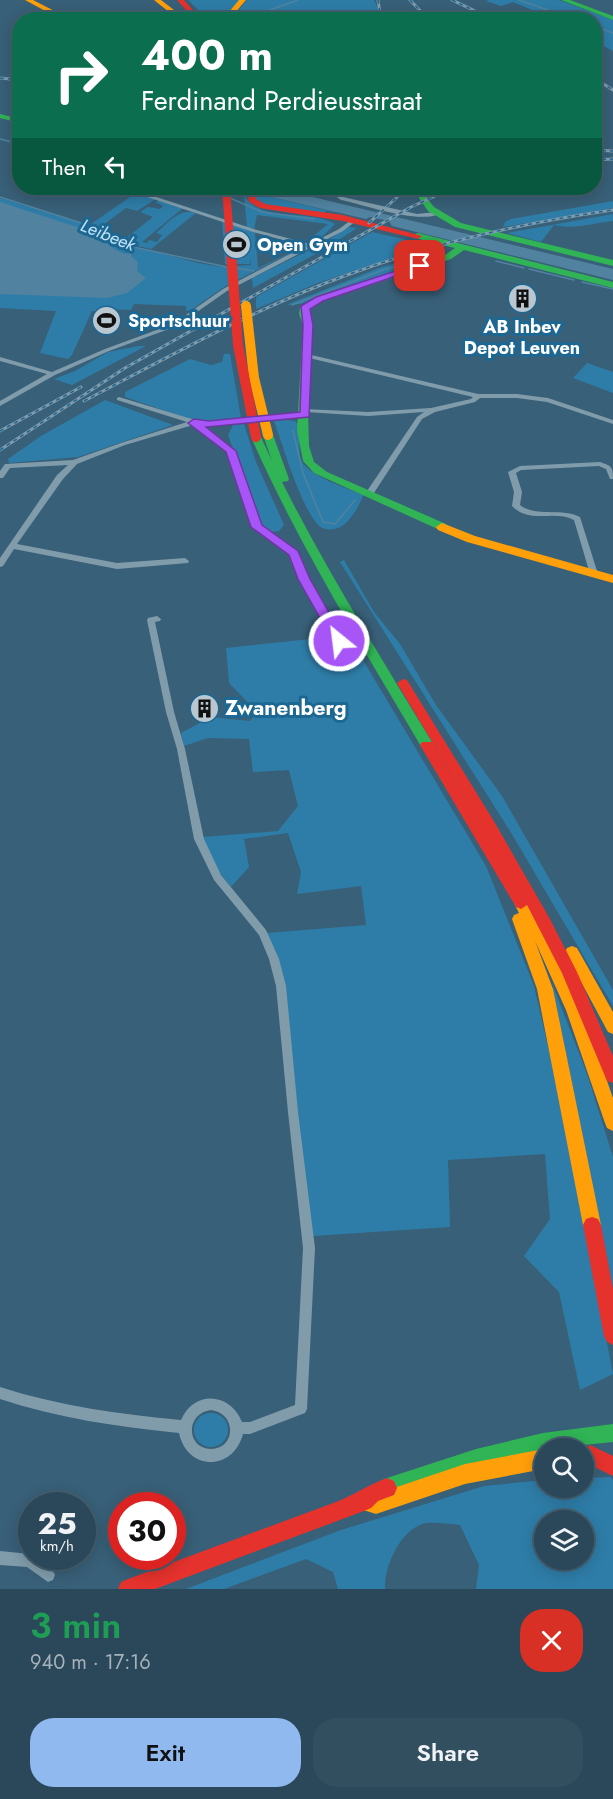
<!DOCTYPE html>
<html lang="en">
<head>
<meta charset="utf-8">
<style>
	body { margin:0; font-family:Jost,sans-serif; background:#324f60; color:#f1f3f6; height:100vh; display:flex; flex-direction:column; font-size:22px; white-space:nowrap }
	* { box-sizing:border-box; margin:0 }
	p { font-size:20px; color:#a5b2bb }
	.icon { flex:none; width:33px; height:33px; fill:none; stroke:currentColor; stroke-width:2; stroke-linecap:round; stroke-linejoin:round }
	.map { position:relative; height:1589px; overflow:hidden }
	.panel { display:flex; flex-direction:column; background:#2a485a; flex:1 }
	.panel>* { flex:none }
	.top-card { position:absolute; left:12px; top:12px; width:590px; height:183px; border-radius:24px; box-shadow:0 3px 15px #0003,0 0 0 2px #466070; background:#0b6e4f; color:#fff; overflow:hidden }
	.tools { position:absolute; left:534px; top:1438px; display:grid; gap:12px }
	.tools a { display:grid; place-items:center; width:60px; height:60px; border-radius:50%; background:#2a485a; box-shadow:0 3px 15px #0003,0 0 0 2px #466070; font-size:30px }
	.speed { position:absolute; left:18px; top:1492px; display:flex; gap:12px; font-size:30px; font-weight:700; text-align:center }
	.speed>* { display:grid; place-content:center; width:78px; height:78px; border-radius:50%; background:#2a485a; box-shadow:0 3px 15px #0003,0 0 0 2px #466070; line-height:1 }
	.speed small { font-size:15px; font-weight:400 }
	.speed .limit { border:9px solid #d22; background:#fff; color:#111 }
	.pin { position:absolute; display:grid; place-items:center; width:51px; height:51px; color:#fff; margin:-26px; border-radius:12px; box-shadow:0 3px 9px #0006 }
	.me { position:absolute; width:66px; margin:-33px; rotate:331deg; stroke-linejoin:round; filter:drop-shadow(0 0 4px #0008) }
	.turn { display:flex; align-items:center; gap:21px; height:126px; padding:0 30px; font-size:27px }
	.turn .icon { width:78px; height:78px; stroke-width:2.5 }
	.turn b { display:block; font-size:42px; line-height:51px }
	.then { display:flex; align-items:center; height:57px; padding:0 30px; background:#0003; gap:12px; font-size:22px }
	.round { display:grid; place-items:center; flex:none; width:63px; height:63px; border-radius:24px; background:#324f60 }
	.headline { display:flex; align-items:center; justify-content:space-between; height:102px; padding:0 30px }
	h1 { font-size:36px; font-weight:600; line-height:45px; color:#1e9e55 }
	.button { display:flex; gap:12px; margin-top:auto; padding:12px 30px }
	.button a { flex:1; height:69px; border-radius:24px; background:#90b9f0; color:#111; font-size:24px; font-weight:600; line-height:69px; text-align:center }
	.button a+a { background:#324f60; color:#f1f3f6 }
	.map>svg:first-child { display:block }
</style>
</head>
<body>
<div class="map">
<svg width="613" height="1589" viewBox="0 0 613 1589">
	<rect width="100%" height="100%" fill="#386078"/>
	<!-- green -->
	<g fill="#2e7da8" fill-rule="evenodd">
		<path d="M188 0H240L220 20 207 19Z"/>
		<path d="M247 0H374L379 11 378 19 230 20Z"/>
		<path d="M489 0H559L613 20V51L594 41V20L554 19 513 2 501 6 486 1Z"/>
		<path d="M254 193 338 213 326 211 324 214 269 206 256 200Z"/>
		<path d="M141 195 156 199 137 211 126 208 99 228 91 224 130 197Z"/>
		<path d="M244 195C262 224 307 208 335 224 328 231 319 242 309 240L328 224 257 215 254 229 248 227 255 232 258 268 300 248 224 287 191 310 186 311V306L134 304 131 310 99 309 98 311H92L72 355 68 359 40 353 56 311 0 308V198L97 228 124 246 137 247 198 263 222 267 251 265 250 257V264H225L222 220 247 227Z"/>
		<path d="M159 200 183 208 142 242 147 243 149 240 157 242 162 235 156 233C168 223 180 207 196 213L151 249 121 242 153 217 140 212 148 207 160 209 163 206 155 202Z"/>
		<path d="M613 201V208L503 227 505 222 511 219Z"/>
		<path d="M613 214V221C592 223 575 230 554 225L541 242 507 233Z"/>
		<path d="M348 227 357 228 323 250 253 288 252 278 324 243Z"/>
		<path d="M372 232 430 245 318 283 256 309V297Z"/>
		<path d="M443 249 431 259 316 297 301 304 286 305 379 268Z"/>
		<path d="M139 346H146L72 385 54 379 75 371 108 352Z"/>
		<path d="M224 354H230L241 418 208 421 192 420 125 397V392L190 359 211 365 222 362Z"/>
		<path d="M587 363 613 372V393L573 378Z"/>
		<path d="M105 400 173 425 78 457 9 463 8 459 41 436Z"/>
		<path d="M287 420 295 421 300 426C300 436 298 451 301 460 308 476 347 488 363 495 361 504 350 521 342 526 335 531 323 531 317 524 299 501 284 449 274 421Z"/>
		<path d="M244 424 256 462 284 525 279 531 271 532 262 528 228 435 233 425Z"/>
		<path d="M344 560 374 612 400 644 436 705 502 796 613 990V1006L510 831 340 562Z"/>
		<path d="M348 635 486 866 534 986 556 1081 613 1374 580 1390 559 1292 524 1256 550 1219 545 1154 448 1160 450 1227 313 1236 291 1060 267 933 366 925 361 886 297 894 301 872 288 833 244 839 249 867 231 887 214 865 202 837 278 831 298 806 289 770 253 772 249 739 208 738 184 746 181 733 211 717 250 721 257 712 229 683 226 648Z"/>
		<path d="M552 983 587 1074 613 1157V1289Z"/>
		<circle cx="211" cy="1430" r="17"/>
		<path d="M611 1477 613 1480V1589H476L479 1565 460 1525C450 1524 436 1522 426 1523 401 1528 384 1566 385 1589H338L333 1572 306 1559 224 1589H186L341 1530 484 1486 544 1480V1488H584V1478ZM544 1521H584V1560H544Z"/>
	</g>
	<!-- water -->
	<g fill="#5183a0">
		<path d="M232 188H275L613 269V280L392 226 389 221 370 217 366 219Z"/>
		<path d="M0 202 89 231 116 250 125 254 133 252 131 256 138 262 137 271 146 278 127 293 107 298 0 294Z"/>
	</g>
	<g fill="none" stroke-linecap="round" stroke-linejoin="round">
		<!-- stream -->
		<g stroke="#5183a0" stroke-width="1.5">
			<path d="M519 0 576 20"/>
			<path d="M251 20 253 16 298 0"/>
			<path d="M594 26 613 33"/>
			<path d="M0 139 20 144"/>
			<path d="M200 188 222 194"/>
			<path d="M0 197 97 228 124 245 227 267"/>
			<path d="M230 198 262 212 314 219"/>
			<path d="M496 261 524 268"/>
			<path d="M236 268 254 271"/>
			<path d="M529 269 574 280"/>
			<path d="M582 282 613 289"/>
			<path d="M292 305 383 270 433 256"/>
			<path d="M293 431 303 473 323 522 335 524 355 500"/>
		</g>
		<!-- street -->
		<g fill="#809cab" fill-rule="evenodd">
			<path d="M123 188H129L257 230 310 244 339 229 351 220 356 221 343 231 227 291 177 326 109 351 55 375 0 406V401L47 374 0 361V357L52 372 105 349 173 324 223 289 305 246 253 232 123 189Z"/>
			<path d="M219 188H228L254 194 251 196Z"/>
			<path d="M334 188H339L341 195 343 197 417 214 436 212 439 214C418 224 365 205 341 200L335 196Z"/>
			<path d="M307 354 478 394H517L548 398 613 420V424L547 402 517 398H480L475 402 435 412 422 419 372 496H369L365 494 417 417 424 412 368 416 306 412 304 411V409L368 412 431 408 471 399 473 397 305 357V355Z"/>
			<path d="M119 397 195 420 209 422 307 414V416L305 417 209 426 202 425 235 451 260 526 297 551 308 579 343 641 342 643H336L335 641 300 579 291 554 253 527 228 452 193 425 125 445 77 464 63 479 17 544 117 563 185 558 189 561 188 563 117 569 14 549 3 566 0 567V558L57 475 68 465 10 468 3 478H0V471L5 464 73 460 121 443 187 422 117 400V398Z"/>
			<path d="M600 462C612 466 613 467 613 479H610L606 469 599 466 521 470 516 473 522 492 520 505C537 518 560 507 580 517L598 574 594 577 590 574 574 520C553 509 531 525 512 506L514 492 508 472 520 466Z"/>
			<path d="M157 616 161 619 160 621 155 622 174 712 185 749 204 839 221 875 266 930 279 959 286 986 298 1112 315 1248 307 1409 305 1413 250 1434H243C233 1472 187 1471 179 1433 118 1427 58 1418 0 1399V1387C59 1406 119 1414 181 1420 194 1390 230 1392 242 1422H250L295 1405 303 1248 288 1112 276 986 269 959 259 935 214 880 194 839 177 749 166 712 147 620 148 618ZM211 1410C237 1413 236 1449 211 1449 186 1449 185 1413 211 1410Z"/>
			<path d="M0 1551 30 1554 32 1557C40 1557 52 1567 55 1575L53 1580 48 1582 27 1567 0 1565Z"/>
		</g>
		<!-- fast -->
		<g fill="#30b455" fill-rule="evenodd">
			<path d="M561 0H570L613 16V20Z"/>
			<path d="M0 114 20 119V123L0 118Z"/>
			<path d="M419 188H427V198L434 207 461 223 613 260V266L455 227 428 211 419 198Z"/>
			<path d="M418 233 613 282V288L464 250 451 259 322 301 310 309 309 314 313 325 308 412 309 446 314 462 327 472 446 524 448 527 442 531 314 473 303 461 297 430 303 325 299 314 300 308 316 297 445 255 455 248 415 238V234Z"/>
			<path d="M268 432 273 435 289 479 288 481 282 482C327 571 380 656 432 742L434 745 432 748H422C362 646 299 546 251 437L252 435H260L272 461 263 435Z"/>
			<path d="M613 1424V1442L544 1449V1451L476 1469 387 1498 380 1495 377 1488 380 1481 387 1478 476 1449 543 1433Z"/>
		</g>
		<!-- slow -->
		<g fill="#ff9f0a" fill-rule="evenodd">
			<path d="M25 0H33L72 20H62Z"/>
			<path d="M154 0H161L187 20H179Z"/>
			<path d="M239 0H246L229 20H222Z"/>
			<path d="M442 523 475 536 613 575V583L467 542 438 530 436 527Z"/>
			<path d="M521 897 526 899 557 956 592 1038 613 1098V1131L607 1128 605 1123 566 1010 535 941 553 989 601 1225 598 1231 592 1233 586 1231 583 1225 537 989 512 919 514 915 519 913 514 903 516 899Z"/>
			<path d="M572 946 577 948 613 1012V1034L608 1032 565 952 567 948Z"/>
			<path d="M544 1449V1469L465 1484 376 1514 357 1508 354 1501 357 1494 364 1491 376 1494 465 1464Z"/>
		</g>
		<!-- jam -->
		<g fill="#e5322d" fill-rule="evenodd">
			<path d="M177 0H184L202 20H195Z"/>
			<path d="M246 188H254L256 199 265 204 343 215 422 236 418 239 343 221 260 208 249 202Z"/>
			<path d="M403 679 407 680 495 823 550 919 577 972 613 1056V1083L607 1081 562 973 527 905 521 909 516 907 420 745 422 742H432L502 859 397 683Z"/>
			<path d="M592 1217 598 1219 601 1225 613 1289V1345L607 1342 604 1336 583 1225 586 1219Z"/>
			<path d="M590 1445 613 1456V1476L584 1462 583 1449Z"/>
			<path d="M387 1478 394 1481 397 1488 394 1495 378 1501 371 1508 364 1511 155 1589H118L121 1582 128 1579 336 1502C354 1495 368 1485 387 1478Z"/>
		</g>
		<defs>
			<g id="rail">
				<path d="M378 0 381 20"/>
				<path d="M410 0 429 20"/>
				<path d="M452 0 494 20"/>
				<path d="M0 78 20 80"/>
				<path d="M594 78 613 90"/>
				<path d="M594 150 613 151"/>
				<path d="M594 160 613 159"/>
				<path d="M369 223 407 188"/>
				<path d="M84 401C170 356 256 308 347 275 434 243 522 223 613 210"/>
				<path d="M0 431 81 387"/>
				<path d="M0 450 125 368 411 207 453 188"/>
			</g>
		</defs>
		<!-- rail casing -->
		<use href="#rail" stroke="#809bab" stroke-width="3"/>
		<!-- rail -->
		<use href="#rail" stroke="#1d6793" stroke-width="1.5" stroke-dasharray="4" stroke-linecap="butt"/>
		<!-- slow-bridge -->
		<path stroke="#ff9f0a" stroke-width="10" d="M246 306 254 378 268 435"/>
		<!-- jam-bridge-far1 -->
		<path stroke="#e5322d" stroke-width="8" d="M226 188 231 253"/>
		<!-- jam-bridge -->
		<path stroke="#e5322d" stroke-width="10" d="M231 252 238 345 256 437"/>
	</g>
	<!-- route -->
	<path fill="#a855f7" stroke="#6d37a1" stroke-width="1.5" d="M417 264 425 266 323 301 310 309 313 325 309 417 206 427 236 451 262 525 298 551 310 579 345 641 339 645 333 641 298 579 289 555 251 527 226 452 188 423 194 419 209 421 300 412 303 325 301 306 316 297Z"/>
	<!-- icons -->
	<defs>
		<symbol id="stadium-disc" viewBox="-11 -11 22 22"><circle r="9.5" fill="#b9c7d0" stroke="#1d6793"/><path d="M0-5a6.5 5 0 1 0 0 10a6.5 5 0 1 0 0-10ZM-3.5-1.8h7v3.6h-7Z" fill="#111"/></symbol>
		<symbol id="building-disc" viewBox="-11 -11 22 22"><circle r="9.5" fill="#b9c7d0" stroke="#1d6793"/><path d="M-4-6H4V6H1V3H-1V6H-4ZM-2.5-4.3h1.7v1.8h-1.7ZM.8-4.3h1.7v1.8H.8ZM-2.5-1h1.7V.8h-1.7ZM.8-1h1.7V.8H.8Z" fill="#111"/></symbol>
	</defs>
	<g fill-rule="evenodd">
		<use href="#stadium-disc" x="220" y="228" width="33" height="33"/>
		<use href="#building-disc" x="506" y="282" width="33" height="33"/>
		<use href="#stadium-disc" x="90" y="304" width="33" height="33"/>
		<use href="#building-disc" x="188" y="692" width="33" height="33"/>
	</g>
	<g text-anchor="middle" stroke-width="6" stroke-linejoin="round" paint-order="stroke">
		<!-- far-water labels -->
		<g font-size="18" font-style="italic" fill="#bee2f6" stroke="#1d6793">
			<text transform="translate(108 235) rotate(22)" y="6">Leibeek</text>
		</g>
		<!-- far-poi labels -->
		<g font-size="18" font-weight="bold" fill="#fff" stroke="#1d6793" text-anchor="start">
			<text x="257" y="251">Open Gym</text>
			<text x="128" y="327">Sportschuur</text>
			<text x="522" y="333" text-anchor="middle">AB Inbev<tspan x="522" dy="21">Depot Leuven</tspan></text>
		</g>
		<!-- poi labels -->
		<g font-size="21" font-weight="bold" fill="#fff" stroke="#1d6793" text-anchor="start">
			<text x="225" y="715">Zwanenberg</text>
		</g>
	</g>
</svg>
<div class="tools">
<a><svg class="icon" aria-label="search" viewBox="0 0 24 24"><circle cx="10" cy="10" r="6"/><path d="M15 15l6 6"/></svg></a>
<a><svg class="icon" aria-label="layers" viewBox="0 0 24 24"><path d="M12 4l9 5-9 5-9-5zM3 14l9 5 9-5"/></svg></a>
</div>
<div class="speed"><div>25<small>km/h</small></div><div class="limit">30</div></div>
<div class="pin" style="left:420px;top:266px;background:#d93025"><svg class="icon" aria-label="arrive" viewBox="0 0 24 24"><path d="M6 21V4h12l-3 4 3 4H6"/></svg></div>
<svg class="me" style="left:339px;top:641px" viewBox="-20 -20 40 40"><circle r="17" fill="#a855f7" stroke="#fff" stroke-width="3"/><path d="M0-11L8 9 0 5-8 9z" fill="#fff"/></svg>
<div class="top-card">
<div class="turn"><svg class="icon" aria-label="right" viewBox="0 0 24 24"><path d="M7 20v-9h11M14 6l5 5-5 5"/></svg><div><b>400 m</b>Ferdinand Perdieusstraat</div></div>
<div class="then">Then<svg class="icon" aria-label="left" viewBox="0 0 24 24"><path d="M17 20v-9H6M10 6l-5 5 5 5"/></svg></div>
</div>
</div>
<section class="panel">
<div class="headline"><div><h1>3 min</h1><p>940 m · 17:16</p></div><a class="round" style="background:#d93025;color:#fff"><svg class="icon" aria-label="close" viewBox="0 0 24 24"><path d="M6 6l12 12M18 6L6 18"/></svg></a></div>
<div class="button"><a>Exit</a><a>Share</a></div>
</section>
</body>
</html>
